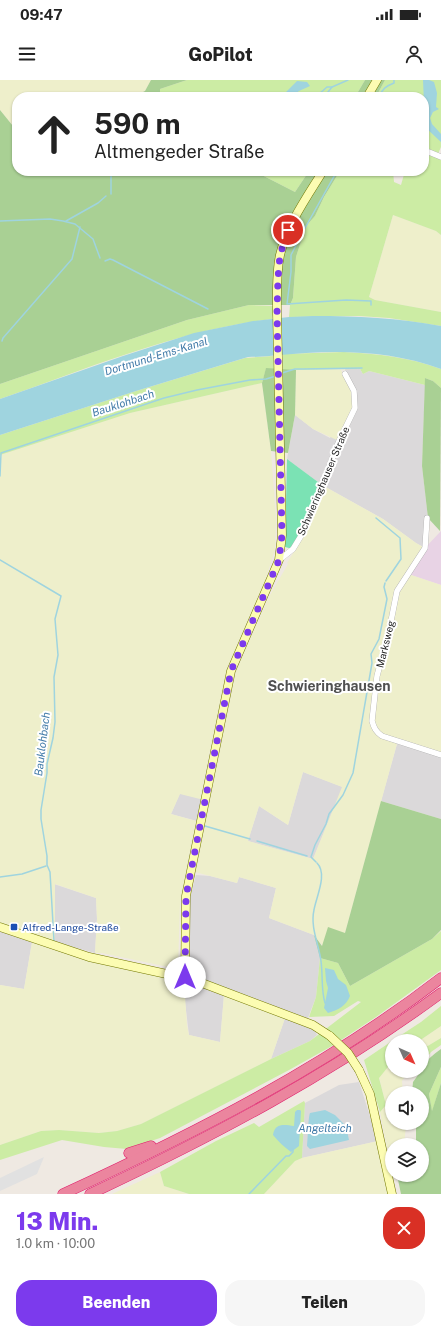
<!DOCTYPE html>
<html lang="de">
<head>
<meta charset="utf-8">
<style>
	body { margin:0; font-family:"Public Sans",sans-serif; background:#f6f6f6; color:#222; height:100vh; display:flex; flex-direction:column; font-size:15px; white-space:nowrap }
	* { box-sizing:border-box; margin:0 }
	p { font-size:13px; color:#767676 }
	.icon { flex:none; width:22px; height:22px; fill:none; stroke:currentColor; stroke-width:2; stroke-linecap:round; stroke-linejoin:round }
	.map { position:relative; height:1114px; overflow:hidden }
	.panel { display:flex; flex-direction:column; background:#fff; flex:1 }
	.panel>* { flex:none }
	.top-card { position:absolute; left:12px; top:12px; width:417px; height:84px; border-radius:16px; box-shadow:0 1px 3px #0004; background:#fff; color:#222; overflow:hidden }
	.needle { width:26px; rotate:135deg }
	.fabs { position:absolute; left:385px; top:954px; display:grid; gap:8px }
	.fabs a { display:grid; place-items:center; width:44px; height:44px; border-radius:50%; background:#fff; box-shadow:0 1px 3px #0004; font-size:20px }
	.pin { position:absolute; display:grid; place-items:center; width:34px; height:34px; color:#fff; margin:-17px; border:2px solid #fff; border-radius:50%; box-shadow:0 1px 4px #0007 }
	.me { position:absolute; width:44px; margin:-22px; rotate:0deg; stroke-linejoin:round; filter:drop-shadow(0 0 3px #0008) }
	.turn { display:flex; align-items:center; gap:14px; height:84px; padding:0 16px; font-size:18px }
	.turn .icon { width:52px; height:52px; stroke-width:2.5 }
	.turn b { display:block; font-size:28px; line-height:34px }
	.round { display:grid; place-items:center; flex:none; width:42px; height:42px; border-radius:16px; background:#f6f6f6 }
	.head { display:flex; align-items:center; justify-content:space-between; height:68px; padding:0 16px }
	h1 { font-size:24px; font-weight:800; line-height:30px; color:#7c3aed }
	.cta { display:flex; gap:8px; margin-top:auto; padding:8px 16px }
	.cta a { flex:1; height:46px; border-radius:16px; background:#7c3aed; color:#fff; font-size:16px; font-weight:800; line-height:46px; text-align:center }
	.cta a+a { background:#f6f6f6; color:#222 }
	.status { display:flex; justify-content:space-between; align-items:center; height:28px; padding:0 20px; background:#fff; direction:ltr }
	.status svg { height:11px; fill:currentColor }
	header { display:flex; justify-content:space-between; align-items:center; height:52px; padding:0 16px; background:#fff; font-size:18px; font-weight:800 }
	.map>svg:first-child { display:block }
</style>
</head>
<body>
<div class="status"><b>09:47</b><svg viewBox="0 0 49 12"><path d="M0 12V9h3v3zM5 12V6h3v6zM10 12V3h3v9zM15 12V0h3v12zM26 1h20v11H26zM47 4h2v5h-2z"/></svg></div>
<header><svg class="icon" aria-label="menu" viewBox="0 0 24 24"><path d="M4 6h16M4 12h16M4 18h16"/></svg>GoPilot<svg class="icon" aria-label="person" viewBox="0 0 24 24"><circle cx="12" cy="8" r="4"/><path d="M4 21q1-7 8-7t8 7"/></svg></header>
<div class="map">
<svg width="441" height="1114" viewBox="0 0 441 1114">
	<rect width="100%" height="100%" fill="#efe9e2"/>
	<!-- residential -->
	<g fill="#dbd9da">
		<path d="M345 289H360L363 294 369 291 425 305 422 386 428 438 425 468 416 463 383 439 322 405 287 379 295 335 313 349 330 358 353 315Z"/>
		<path d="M397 664 441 676V739L381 721Z"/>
		<path d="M303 692 343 707 313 779 248 761 259 726 288 745Z"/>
		<path d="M180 713 203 719 197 741 171 734Z"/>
		<path d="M196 795 210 796 237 803 239 797 276 808 269 838 314 855 320 878 316 917 308 938 317 955 310 961 271 979 285 938 224 915 220 962 189 955 185 922 184 901 189 891 190 818Z"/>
		<path d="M54 804 96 818 97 839 95 873 55 862Z"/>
		<path d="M0 850 32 862 24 909 0 905Z"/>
		<path d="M359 1002 378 1061 302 1078 305 1023 339 1005Z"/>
	</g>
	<!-- industrial -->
	<path fill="#e8d3e5" d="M441 451V505L408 494 425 468Z"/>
	<!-- farmland -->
	<g fill="#eeefcb" fill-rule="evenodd">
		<path d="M0 0H151L145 11 133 17H17V51L0 30Z"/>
		<path d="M393 135 436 151 441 155V232L375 220 369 217Z"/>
		<path d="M296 290H341L353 315 355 328 339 361 313 349 295 335Z"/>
		<path d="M262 303 271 371 276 439 275 470 264 504 227 589 200 719 180 714 171 734 196 741 180 823 178 889 102 873H95L97 839 96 818 55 804V862L0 844V375L130 333Z"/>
		<path d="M322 405 383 439 416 463 425 468 408 494 441 505V673L398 660 345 853 323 866 314 855 269 838 276 808 239 797 237 803 195 792 236 591 270 515 288 484 287 483 295 470ZM303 692 342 707 313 779 248 761 259 726 288 745Z"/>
		<path d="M32 862 80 878 184 901 187 945 189 955 220 962 224 915 285 938 271 979 141 1044 117 1051 99 1053 59 1050 41 1051 0 1065V905L24 909Z"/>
		<path d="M441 946V958L426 967 422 973V961H419Z"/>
		<path d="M392 982V991H409L402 1001 403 1013H392V1043H406V1046L404 1065H392V1067L387 1068 380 1032 386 1025 379 997Z"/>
		<path d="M378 1061 389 1114H264L295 1081 302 1078Z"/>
		<path d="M160 1092 164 1106 188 1114H112Z"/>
	</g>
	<!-- grass -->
	<g fill="#cceca4">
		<path d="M187 0H365L355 17H160V9Z"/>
		<path d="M385 0H441V67L437 76 441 77V155L436 151 393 135 369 217 375 220 441 232V246L389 238 359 236 289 237 290 225 293 218 296 177 306 146 315 136 324 117 340 91H393L394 102 401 105 405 91H424V75L435 76 424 70V17H376Z"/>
		<path d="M254 91H309L295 112Z"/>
		<path d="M249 225 275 226 272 239C178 250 89 288 0 319V304L187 240Z"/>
		<path d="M344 272C378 274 409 277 441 289V308L433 301 425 298V305L369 291 363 294 360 289 283 290V274Z"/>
		<path d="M273 276 274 289H266L262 303 130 333 0 375V355L136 311 245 278Z"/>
		<path d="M441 851V890L376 937 332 966 289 990 160 1058 127 1069 104 1067 62 1060 0 1080V1065L41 1051 59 1050 99 1053 117 1051 141 1044 271 979 310 961 361 922 358 921 334 936 309 937 316 917 320 878 338 883 350 906 432 859Z"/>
		<path d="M441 926V946L419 961H392L421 942Z"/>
		<path d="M441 958V965L431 972 422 984V973L426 967Z"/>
		<path d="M392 961V982L379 998 386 1025 380 1032 364 980Z"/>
		<path d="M441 987V1003L432 1032 429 1014Z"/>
		<path d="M304 1021 305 1023 302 1078 295 1081 264 1114H189L164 1106 160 1092 216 1061 254 1043 259 1047Z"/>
	</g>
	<!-- forest -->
	<g fill="#a9d094">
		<path d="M151 0H187L160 9V17H133L145 11Z"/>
		<path d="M365 0H385L376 17H355Z"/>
		<path d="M0 30 17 51V91H254L295 112 309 91H340L324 117 315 136 306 146 296 177 293 218 290 225H249L187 240 0 304Z"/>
		<path d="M266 288 296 290 295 335 288 373 271 371 262 303Z"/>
		<path d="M425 298 433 301 441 308 440 451 428 438 422 386Z"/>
		<path d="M381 721 441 739V850L432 859 350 906 338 883 320 878 314 855 322 866 328 847 345 853Z"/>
		<path d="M441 969V987L429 1014 432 1031 441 1003V1114H401L397 1095H422V1065H416V1043H422V1013H412L413 1002 421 991H422C424 981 433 975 441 969Z"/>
	</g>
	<!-- pitch -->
	<path fill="#7be2b4" d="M287 379 322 405 304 451 293 469 285 467Z"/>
	<!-- parking -->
	<path fill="#e1e1e1" d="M44 1077 37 1094 0 1111V1098Z"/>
	<!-- water -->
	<g fill="#9fd4df">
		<path d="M423 0H429L434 2 437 13 436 27 439 29 433 32 430 38 432 44 441 54V62L425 47Z"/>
		<path d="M297 1 307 2 310 6 299 11 291 17H276L279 14H284Z"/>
		<path d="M313 236C358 236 397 238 441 246V289C398 273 351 270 306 273 286 274 267 277 248 277L136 311 0 355V319L123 276 194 253 253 241 289 237Z"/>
		<path d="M325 888 334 890 338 899 346 905 350 916C346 926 338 930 328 933L324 928 328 908 326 901Z"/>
		<path d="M297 1030H300L301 1031 299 1066 291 1072C284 1067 278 1061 273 1055 275 1042 285 1045 294 1046L295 1032Z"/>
		<path d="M325 1030 335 1035 346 1046 349 1060 310 1069 307 1066C308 1059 308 1038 310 1033Z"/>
	</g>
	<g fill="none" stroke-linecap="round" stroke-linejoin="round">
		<!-- stream -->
		<g stroke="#9fd4df" stroke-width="1.5">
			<path d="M308 17 311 15H318L327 7H332"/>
			<path d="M324 17 332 7 348 0"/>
			<path d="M379 17C382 9 386 6 394 3V0"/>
			<path d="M111 91V114"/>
			<path d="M337 91 305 148 291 175V192L287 224 346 220 371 221V225"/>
			<path d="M0 141 50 139 63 141 75 144 93 159 100 178"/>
			<path d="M66 141 98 123 106 116"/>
			<path d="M105 181 110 179 113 180 208 229"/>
			<path d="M2 261 3 258 72 179 80 147"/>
			<path d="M282 293 295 289H303L362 288"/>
			<path d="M0 396 1 373 164 318 197 310 250 300 266 299 276 296"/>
			<path d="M376 438 400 458 401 479 386 501"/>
			<path d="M0 480 61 516 55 539 58 575 54 597 55 642 53 658 47 684V693L41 730V739L47 776V785L50 792 54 861"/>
			<path d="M205 746 250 759"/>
			<path d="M257 761 307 776"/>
			<path d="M316 782 311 777 315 765 326 744 329 734 343 715 353 693 372 583 371 574 379 559 387 519 384 507 385 503"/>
			<path d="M317 783C328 794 316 817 314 830 310 847 319 865 321 881 323 896 321 910 325 923"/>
			<path d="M0 797 22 794 46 786"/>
			<path d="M249 1114 286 1076H289L293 1072V1069"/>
		</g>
		<defs>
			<g id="street">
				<path d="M424 70 441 77"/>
				<path d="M427 438 425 468 397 511 389 551 377 596 372 641C374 648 376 652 382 656L441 675"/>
				<path d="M279 480 293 469 304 451 339 361 355 328 354 311 345 294"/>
			</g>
			<g id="secondary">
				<path d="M367 17 377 0"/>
				<path d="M0 847 89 877 194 900 313 945 330 956"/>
				<path d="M185 897 186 816 231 591 279 480 282 455 277 233C277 214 276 194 280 175 287 145 307 117 323 91"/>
				<path d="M359 990 370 1014 392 1114"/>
			</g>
			<g id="highway">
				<path d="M129 1073 151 1066"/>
				<path d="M63 1114C195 1053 326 987 441 898"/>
				<path d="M90 1114C214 1056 331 994 441 913"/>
			</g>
		</defs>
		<!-- street casing -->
		<use href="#street" stroke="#a4a4a4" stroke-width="6"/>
		<!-- secondary casing -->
		<use href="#secondary" stroke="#727700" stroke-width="9"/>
		<!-- highway casing -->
		<use href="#highway" stroke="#e01b6b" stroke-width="11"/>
		<!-- street -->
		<use href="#street" stroke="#fff" stroke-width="5.5"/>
		<!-- secondary -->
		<use href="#secondary" stroke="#fcfcb2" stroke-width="8"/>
		<!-- highway -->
		<use href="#highway" stroke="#eb859e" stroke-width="10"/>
		<defs>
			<path id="secondary-bridge" d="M330 956 348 973 359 990"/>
		</defs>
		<!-- secondary-bridge casing -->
		<use href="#secondary-bridge" stroke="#727700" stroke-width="9" stroke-linecap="butt"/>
		<!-- secondary-bridge -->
		<use href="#secondary-bridge" stroke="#fcfcb2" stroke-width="8"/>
	</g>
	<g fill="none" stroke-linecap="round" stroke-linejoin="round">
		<!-- route -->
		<path stroke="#7c3aed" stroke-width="7" stroke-dasharray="0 12.6" d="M185 897 186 816 231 591 279 480 282 455 277 233 278 198 280 175 288 150"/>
	</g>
	<!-- markers -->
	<rect fill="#1a4fb4" stroke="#fff" stroke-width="1.5" x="10" y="843" width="8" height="8" rx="2"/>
	<g text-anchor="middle" stroke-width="4" stroke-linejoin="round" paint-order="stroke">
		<!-- street labels -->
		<g font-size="10" fill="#1d1d1d" stroke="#fff">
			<text transform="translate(323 401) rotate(-67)" y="4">Schwieringhauser Straße</text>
			<text transform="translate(385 564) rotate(-76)" y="4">Marksweg</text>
		</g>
		<!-- transit labels -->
		<g font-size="10" fill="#164399" stroke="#fff" text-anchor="start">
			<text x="22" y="851">Alfred-Lange-Straße</text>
		</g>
		<!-- water labels -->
		<g font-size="11" font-style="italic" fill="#427ba9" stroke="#fff">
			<text transform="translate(156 276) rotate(-17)" y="4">Dortmund-Ems-Kanal</text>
			<text transform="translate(123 323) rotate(-18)" y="4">Bauklohbach</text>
			<text transform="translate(42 664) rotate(-83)" y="4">Bauklohbach</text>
			<text x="325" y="1052">Angelteich</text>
		</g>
		<!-- district labels -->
		<g font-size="14" font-weight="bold" fill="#505050" stroke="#fff">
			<text x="329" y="611">Schwieringhausen</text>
		</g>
	</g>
</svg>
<div class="fabs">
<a><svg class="needle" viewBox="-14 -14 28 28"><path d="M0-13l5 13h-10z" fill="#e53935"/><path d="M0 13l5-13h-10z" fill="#767676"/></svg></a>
<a><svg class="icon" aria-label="sound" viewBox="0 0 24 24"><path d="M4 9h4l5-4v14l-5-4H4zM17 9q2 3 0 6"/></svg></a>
<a><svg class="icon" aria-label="layers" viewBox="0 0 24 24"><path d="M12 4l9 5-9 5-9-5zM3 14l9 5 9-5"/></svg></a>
</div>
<div class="pin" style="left:288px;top:150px;background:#d93025"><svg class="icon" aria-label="arrive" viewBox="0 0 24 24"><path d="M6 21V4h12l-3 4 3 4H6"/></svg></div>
<svg class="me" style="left:185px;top:897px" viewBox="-20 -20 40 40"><circle r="19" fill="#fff"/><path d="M0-13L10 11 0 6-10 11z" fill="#7c3aed"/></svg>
<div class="top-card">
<div class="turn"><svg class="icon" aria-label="ahead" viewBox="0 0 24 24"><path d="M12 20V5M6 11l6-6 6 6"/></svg><div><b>590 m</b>Altmengeder Straße</div></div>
</div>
</div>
<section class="panel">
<div class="head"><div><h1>13 Min.</h1><p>1.0 km · 10:00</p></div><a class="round" style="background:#d93025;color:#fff"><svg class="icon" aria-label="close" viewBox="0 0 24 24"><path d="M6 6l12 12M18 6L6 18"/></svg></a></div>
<div class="cta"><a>Beenden</a><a>Teilen</a></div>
</section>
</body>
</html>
